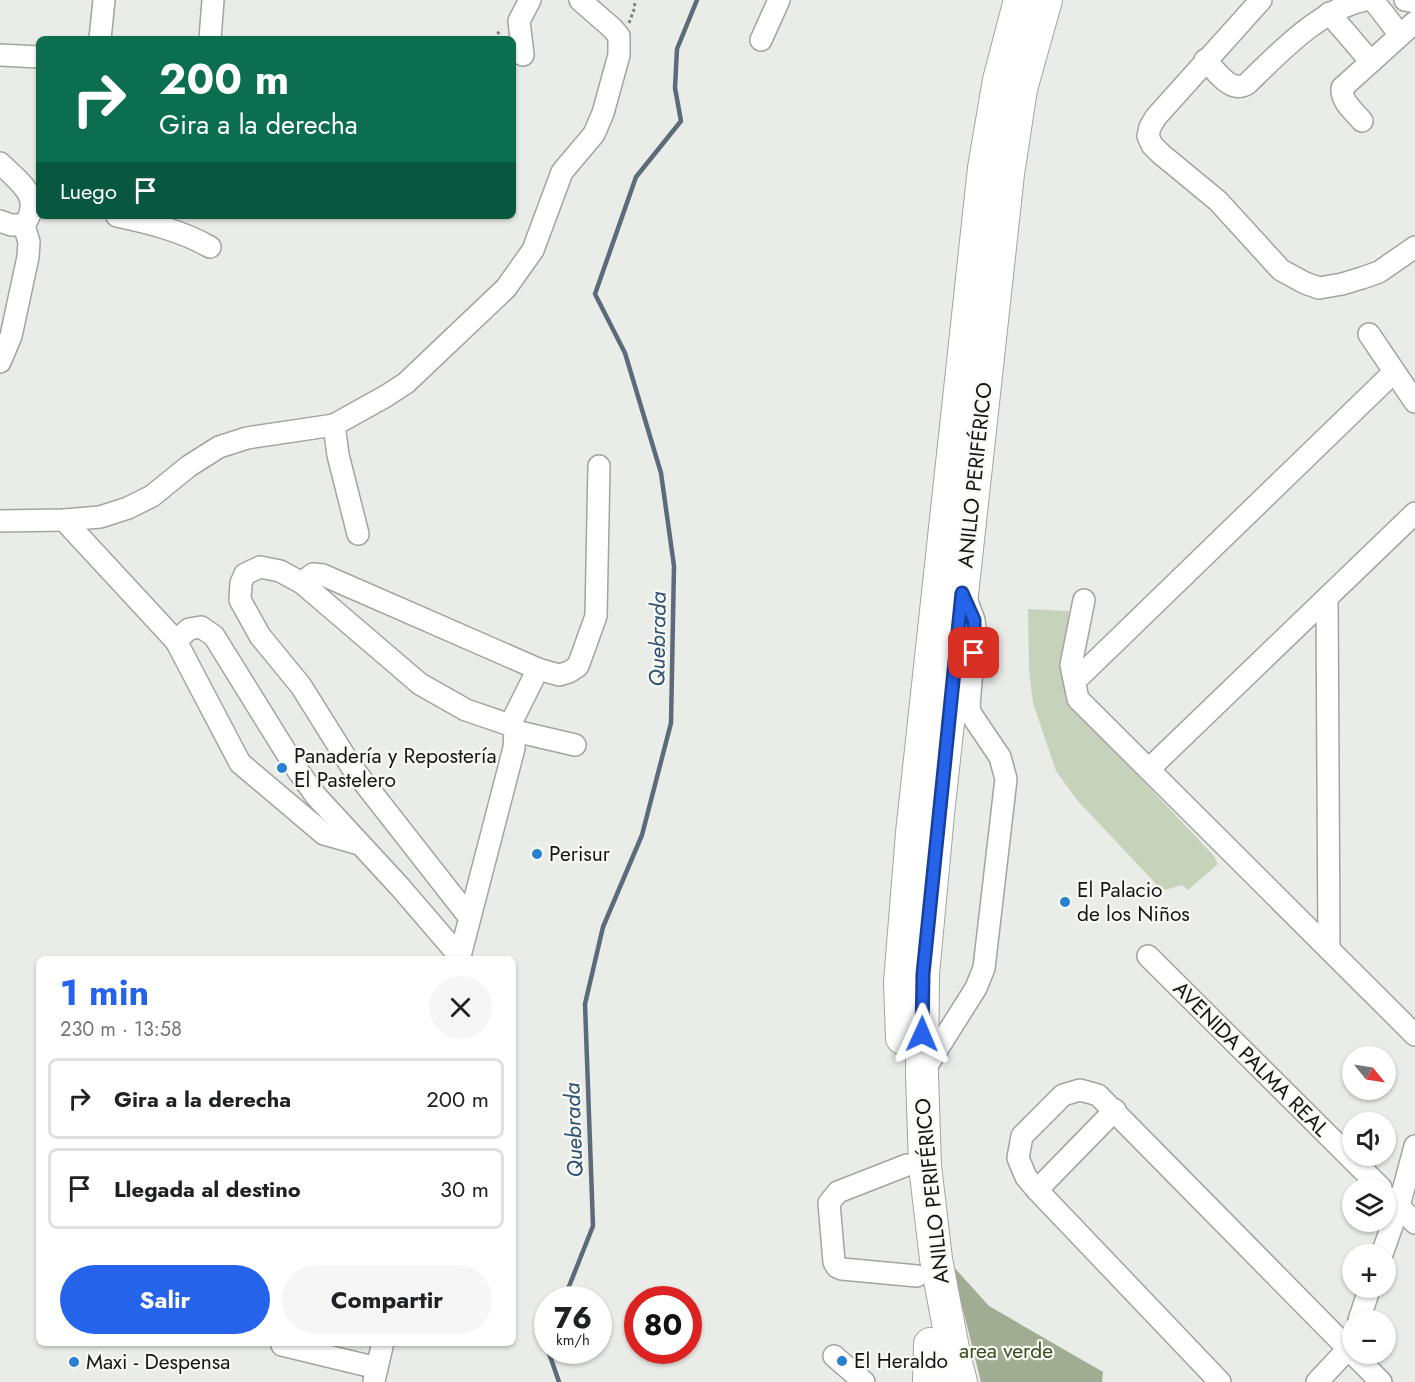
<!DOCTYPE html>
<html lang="es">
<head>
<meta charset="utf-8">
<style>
	body { margin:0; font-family:Jost,sans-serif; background:#f6f6f6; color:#202124; height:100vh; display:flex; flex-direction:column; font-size:22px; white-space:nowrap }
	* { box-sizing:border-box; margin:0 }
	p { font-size:20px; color:#757577 }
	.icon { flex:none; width:33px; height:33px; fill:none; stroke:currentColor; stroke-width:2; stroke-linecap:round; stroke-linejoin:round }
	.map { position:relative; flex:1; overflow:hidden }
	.details { position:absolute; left:36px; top:956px; width:480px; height:390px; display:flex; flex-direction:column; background:#fff; border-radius:9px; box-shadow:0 2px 4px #0004 }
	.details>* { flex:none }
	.hud { position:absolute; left:36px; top:36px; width:480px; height:183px; border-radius:9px; box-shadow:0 2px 4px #0004; background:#0b6e4f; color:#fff; overflow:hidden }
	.needle { width:39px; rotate:120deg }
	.fabs { position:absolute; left:1342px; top:1046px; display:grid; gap:12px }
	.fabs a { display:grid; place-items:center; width:54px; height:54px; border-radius:50%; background:#fff; box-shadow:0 2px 4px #0004; font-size:30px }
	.speed { position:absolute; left:534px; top:1286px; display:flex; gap:12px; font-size:30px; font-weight:700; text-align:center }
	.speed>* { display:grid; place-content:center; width:78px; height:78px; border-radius:50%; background:#fff; box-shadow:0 2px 4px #0004; line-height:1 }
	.speed small { font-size:15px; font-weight:400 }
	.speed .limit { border:9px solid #d22; background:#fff; color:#111 }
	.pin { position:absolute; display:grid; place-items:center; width:51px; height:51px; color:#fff; margin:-26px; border-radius:12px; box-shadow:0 3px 9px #0006 }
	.me { position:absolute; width:66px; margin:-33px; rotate:1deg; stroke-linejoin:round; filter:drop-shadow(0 0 4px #0008) }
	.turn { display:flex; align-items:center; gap:21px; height:126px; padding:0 24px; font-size:27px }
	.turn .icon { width:78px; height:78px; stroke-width:2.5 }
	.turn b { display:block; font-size:42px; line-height:51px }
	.then { display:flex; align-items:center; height:57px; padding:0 24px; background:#0003; gap:12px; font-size:22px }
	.round { display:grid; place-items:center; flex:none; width:63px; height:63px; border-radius:32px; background:#f6f6f6 }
	.head { display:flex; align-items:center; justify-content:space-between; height:102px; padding:0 24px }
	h1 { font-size:36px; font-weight:700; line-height:45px; color:#2563eb }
	.button { display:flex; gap:12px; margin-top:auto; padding:12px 24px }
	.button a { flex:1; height:69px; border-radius:36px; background:#2563eb; color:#fff; font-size:24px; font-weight:700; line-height:69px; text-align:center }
	.button a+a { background:#f6f6f6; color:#202124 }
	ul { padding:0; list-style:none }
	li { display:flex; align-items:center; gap:18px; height:81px; margin:0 12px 9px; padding:0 12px; border:3px solid #e0e0e0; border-radius:9px }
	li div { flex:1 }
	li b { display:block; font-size:22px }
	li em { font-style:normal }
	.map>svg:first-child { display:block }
</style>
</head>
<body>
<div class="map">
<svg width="1415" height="1382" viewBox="0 0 1415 1382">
	<rect width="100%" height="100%" fill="#eaece8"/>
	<!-- green -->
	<path fill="#c7d2ba" d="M1028 609 1069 611 1064 662 1108 744 1214 856 1218 864 1188 890 1182 885 1165 890 1158 886 1077 800 1056 771 1033 703 1029 670Z"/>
	<!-- forest -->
	<path fill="#a0ad92" d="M952 1265 989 1306 1103 1372 1102 1382H981Z"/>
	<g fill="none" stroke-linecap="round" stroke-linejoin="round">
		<!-- stream -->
		<g stroke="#5c6b7a" stroke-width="4.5">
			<path d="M564 1299 593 1226 585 1004 603 927 642 835 671 723 674 566 661 473 625 353 595 294 636 177 681 121 675 88 677 49 697 0"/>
			<path d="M550 1350 549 1353 559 1382"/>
		</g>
		<defs>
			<g id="minor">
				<path d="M1261 0 1156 117 1150 127 1148 136 1152 145 1161 154 1218 201 1281 270 1305 283 1319 288 1342 284 1362 278 1379 272 1415 247"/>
				<path d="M1373 0 1400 35"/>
				<path d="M1405 0 1415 2"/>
				<path d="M1329 13 1371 62"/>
				<path d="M100 39 104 0"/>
				<path d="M210 39 213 0"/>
				<path d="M761 40 779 0"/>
				<path d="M0 55 39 57"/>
				<path d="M523 55 519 21 530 0"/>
				<path d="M1205 60C1217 71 1230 94 1247 84 1280 52 1319 10 1365 0"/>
				<path d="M1362 121C1354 111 1341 102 1342 88L1415 22"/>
				<path d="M0 163C19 182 44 197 24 225H11L0 221"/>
				<path d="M117 216C150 223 182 231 210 247"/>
				<path d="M1369 334 1415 402"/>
				<path d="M0 362 11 336 28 257 29 242 24 225"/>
				<path d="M334 425 338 455 358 534"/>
				<path d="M64 520 176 641 189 629 201 627 214 636 294 765 316 796 400 887 461 958"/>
				<path d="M0 521 64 520 100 517 128 508 152 496 189 466 219 447 247 438 334 425 386 396 406 383 506 288 533 250 562 172 594 134 603 113 619 55V36L612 28 580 0"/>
				<path d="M302 583 313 574 323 575 538 669 559 675 569 672 578 666 596 616 599 466"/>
				<path d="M1327 598 1329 949"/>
				<path d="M1084 600 1071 665 1078 699 1415 1035"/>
				<path d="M176 641 240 763 324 834 359 844"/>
				<path d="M1075 681 1394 372"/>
				<path d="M510 725 538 669"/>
				<path d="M515 731 575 745"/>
				<path d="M1149 769 1415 513"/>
				<path d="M460 956 514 748 515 731 510 725 466 710 420 684 302 583 280 571 260 567 245 574 241 583 240 600 260 636 301 686 351 766 470 918"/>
				<path d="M1148 956 1381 1188"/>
				<path d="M923 1072 976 988 984 968 1006 779 1000 757 971 714 969 707 975 629 974 620 966 599"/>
				<path d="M907 1165 838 1192 829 1203 834 1262 837 1267 842 1269 917 1276"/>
				<path d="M1037 1190 1115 1110"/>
				<path d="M1391 1198 1415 1223"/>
				<path d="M1382 1254 1399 1206 1415 1146"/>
				<path d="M1359 1320 1370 1287"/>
				<path d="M282 1345 377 1368"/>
				<path d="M834 1356 864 1382"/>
				<path d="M374 1381 383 1342"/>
				<path d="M1220 1382 1037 1190 1026 1177 1018 1158 1022 1136 1063 1095 1080 1090 1098 1095 1381 1382"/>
				<path d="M1317 1382 1348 1349 1353 1336"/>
			</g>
			<g id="highway">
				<path d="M902 1038 900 982 912 833 984 168 999 80 1020 0"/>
				<path d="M929 1382 930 1344"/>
				<path d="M961 1382 955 1359 936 1259 925 1166 922 1075 923 974 938 814 1008 174 1021 89 1046 0"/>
			</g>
		</defs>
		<!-- minor casing -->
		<use href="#minor" stroke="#a2a4a0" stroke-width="24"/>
		<!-- highway casing -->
		<use href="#highway" stroke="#a2a4a0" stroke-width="34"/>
		<!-- path -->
		<g stroke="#7f817e" stroke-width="3" stroke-dasharray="3 3" stroke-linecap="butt">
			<path d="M629 23 635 7 634 0"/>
			<path d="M494 39 501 29"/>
		</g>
		<!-- minor -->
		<use href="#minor" stroke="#fff" stroke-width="21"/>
		<!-- highway -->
		<use href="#highway" stroke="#fff" stroke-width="32"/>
	</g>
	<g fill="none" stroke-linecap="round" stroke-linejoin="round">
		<defs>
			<path id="route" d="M922 1034 923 974 962 593 974 620V653"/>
		</defs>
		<!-- route casing -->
		<use href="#route" stroke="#184099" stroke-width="15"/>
		<!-- route -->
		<use href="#route" stroke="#2563eb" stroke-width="10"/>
	</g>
	<!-- markers -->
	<g fill="#2880ce" stroke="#f8faf5" stroke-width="2">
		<circle cx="282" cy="768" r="6"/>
		<circle cx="537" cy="854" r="6"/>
		<circle cx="1065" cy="902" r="6"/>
		<circle cx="842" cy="1361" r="6"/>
		<circle cx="74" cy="1362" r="6"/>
	</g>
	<g text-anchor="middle" stroke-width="4.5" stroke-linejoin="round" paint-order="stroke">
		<!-- street labels -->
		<g font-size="21" fill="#151614" stroke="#f8faf5">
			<text transform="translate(975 475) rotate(-84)" y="7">ANILLO PERIFÉRICO</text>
			<text transform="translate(1251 1059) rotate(45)" y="7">AVENIDA PALMA REAL</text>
			<text transform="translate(932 1191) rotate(-96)" y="7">ANILLO PERIFÉRICO</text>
		</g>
		<!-- poi labels -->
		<g font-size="21" fill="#151614" stroke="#f8faf5" text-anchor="start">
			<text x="294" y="763">Panadería y Repostería<tspan x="294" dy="24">El Pastelero</tspan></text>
			<text x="549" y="861">Perisur</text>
			<text x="1077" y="897">El Palacio<tspan x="1077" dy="24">de los Niños</tspan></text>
			<text x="854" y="1368">El Heraldo</text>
			<text x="86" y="1369">Maxi - Despensa</text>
		</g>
		<!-- park labels -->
		<g font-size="21" fill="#384b1f" stroke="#f8faf5">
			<text x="1006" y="1358">area verde</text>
		</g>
		<!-- water labels -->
		<g font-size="22" font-style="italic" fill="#2c4f72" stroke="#f8faf5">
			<text transform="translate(657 639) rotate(-89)" y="8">Quebrada</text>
			<text transform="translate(573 1130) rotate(-92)" y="8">Quebrada</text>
		</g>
	</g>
</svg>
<div class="fabs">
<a><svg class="needle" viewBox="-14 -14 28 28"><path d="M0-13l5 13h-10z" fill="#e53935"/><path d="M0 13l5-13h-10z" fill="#757577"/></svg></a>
<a><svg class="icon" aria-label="sound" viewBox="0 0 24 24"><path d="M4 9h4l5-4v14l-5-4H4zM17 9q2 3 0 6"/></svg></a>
<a><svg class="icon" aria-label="layers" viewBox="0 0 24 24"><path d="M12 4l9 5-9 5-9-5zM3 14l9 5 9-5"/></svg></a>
<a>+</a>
<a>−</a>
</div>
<div class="speed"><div>76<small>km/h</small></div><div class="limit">80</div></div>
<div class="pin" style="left:974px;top:653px;background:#d93025"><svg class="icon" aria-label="arrive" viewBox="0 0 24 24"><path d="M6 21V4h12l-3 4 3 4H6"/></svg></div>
<svg class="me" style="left:922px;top:1034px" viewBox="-20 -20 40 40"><path d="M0-17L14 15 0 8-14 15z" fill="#2563eb" stroke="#fff" stroke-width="4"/></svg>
<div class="hud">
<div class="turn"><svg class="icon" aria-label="right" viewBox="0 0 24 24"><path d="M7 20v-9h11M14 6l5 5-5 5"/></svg><div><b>200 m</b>Gira a la derecha</div></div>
<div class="then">Luego<svg class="icon" aria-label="arrive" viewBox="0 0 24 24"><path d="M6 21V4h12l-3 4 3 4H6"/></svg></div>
</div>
<section class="details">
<div class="head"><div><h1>1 min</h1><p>230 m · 13:58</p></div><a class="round"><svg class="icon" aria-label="close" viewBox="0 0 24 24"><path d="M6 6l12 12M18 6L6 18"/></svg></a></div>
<ul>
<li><svg class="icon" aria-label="right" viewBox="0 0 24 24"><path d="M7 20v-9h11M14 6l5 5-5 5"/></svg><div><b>Gira a la derecha</b></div><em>200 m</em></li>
<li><svg class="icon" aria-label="arrive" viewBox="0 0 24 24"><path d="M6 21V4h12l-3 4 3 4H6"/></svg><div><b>Llegada al destino</b></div><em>30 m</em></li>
</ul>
<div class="button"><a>Salir</a><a>Compartir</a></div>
</section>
</div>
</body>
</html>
